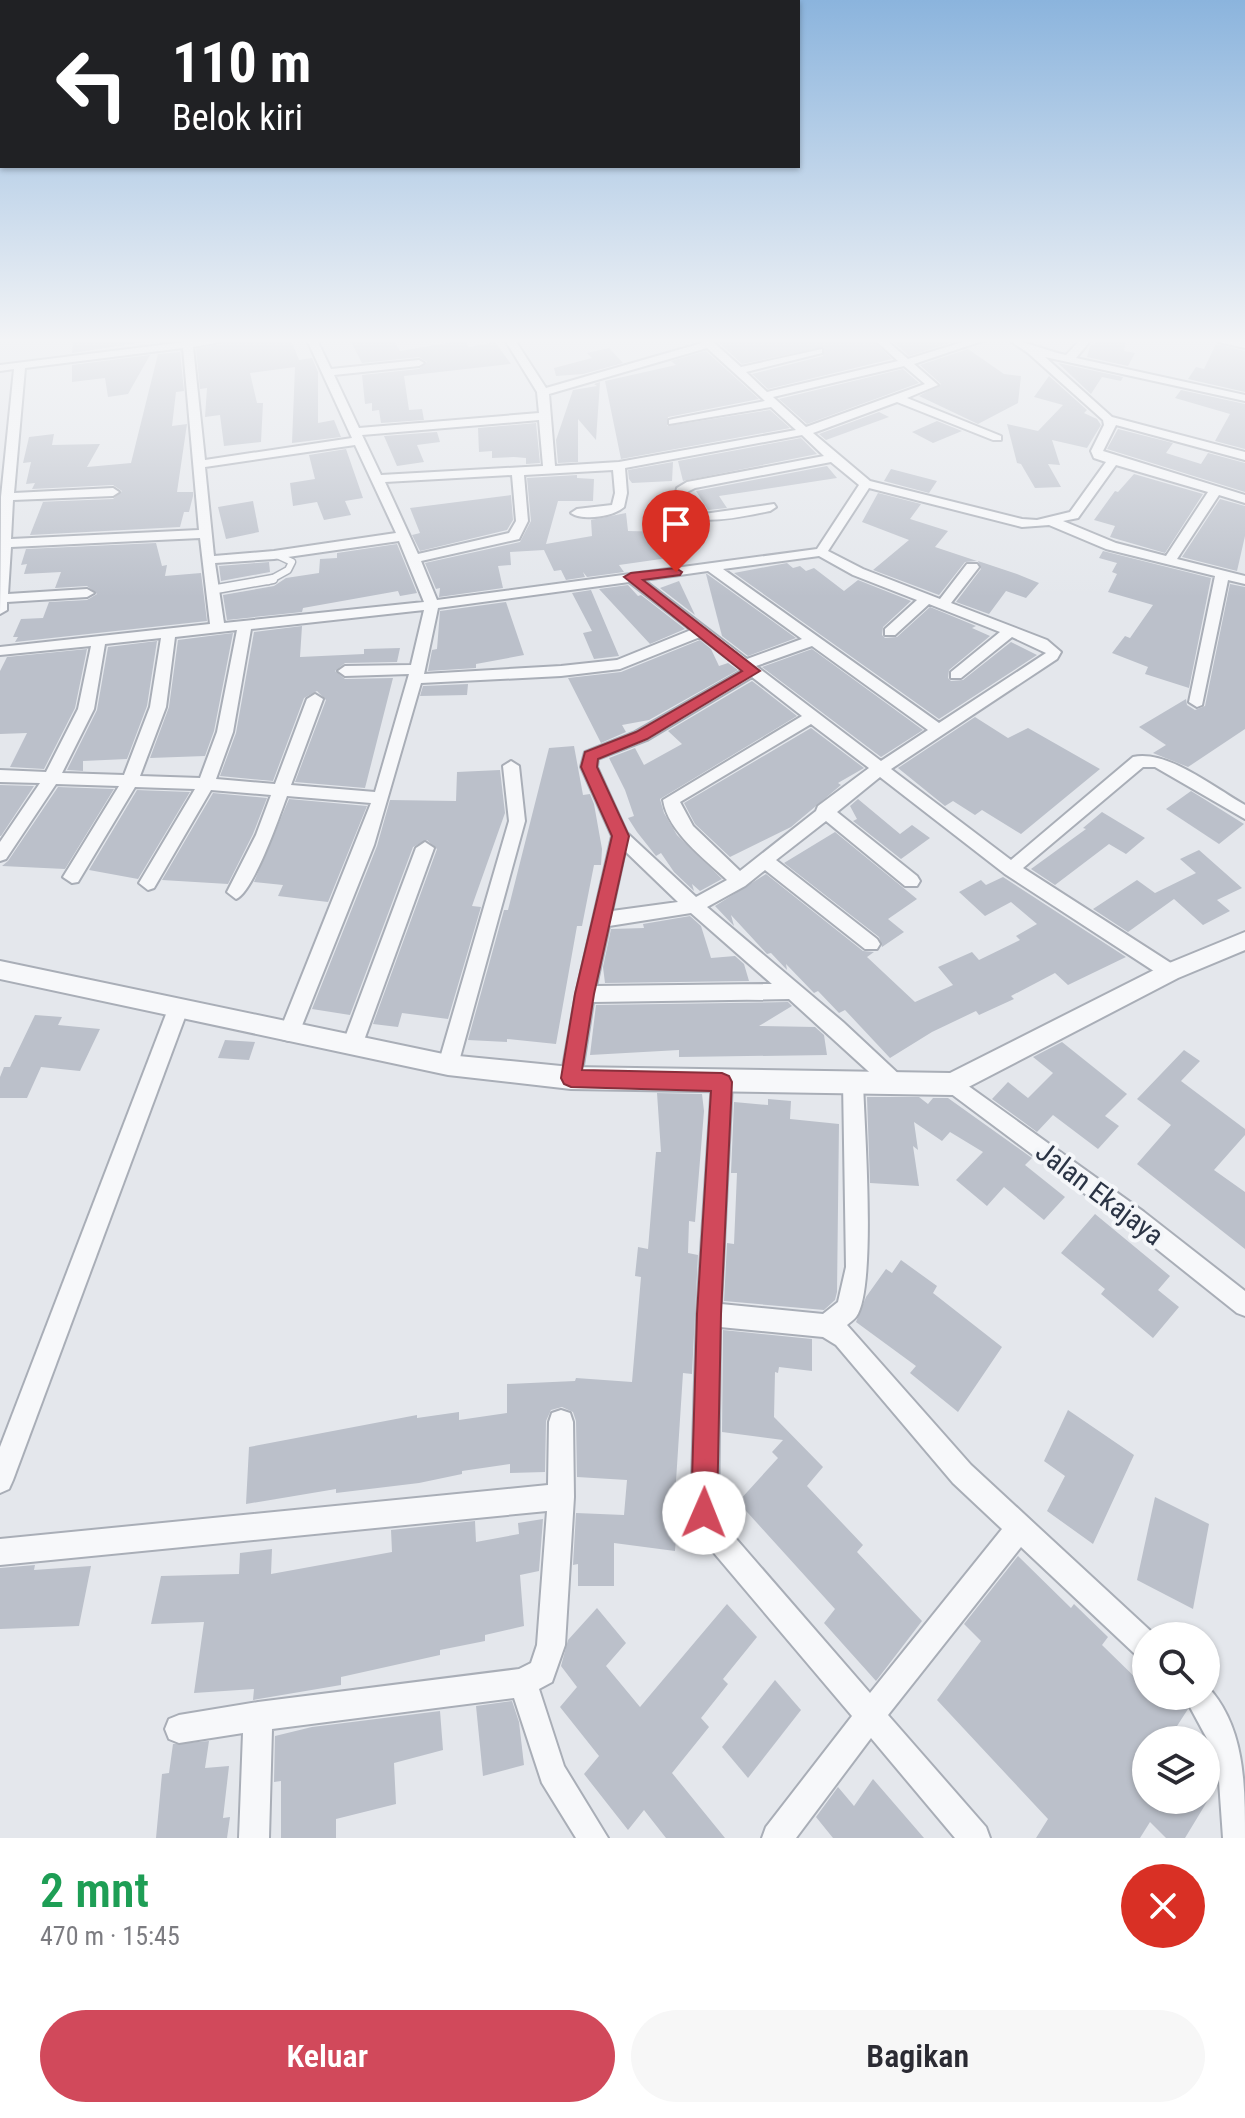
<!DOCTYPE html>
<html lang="id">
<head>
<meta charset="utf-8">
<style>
	body { margin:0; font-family:"Roboto Condensed",sans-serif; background:#f7f7f7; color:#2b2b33; height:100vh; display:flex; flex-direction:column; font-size:30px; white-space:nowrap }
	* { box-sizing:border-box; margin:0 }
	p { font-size:26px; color:#7c7c81 }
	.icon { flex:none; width:44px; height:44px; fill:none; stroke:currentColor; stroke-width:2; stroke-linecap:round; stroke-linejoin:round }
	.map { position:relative; height:1838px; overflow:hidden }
	.side { display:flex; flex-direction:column; background:#fff; flex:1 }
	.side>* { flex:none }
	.top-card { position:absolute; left:0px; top:0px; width:800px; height:168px; box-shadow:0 2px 6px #0004; background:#202124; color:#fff; overflow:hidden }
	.buttons { position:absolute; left:1132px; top:1622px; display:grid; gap:16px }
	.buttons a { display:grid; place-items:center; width:88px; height:88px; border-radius:50%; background:#fff; box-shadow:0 2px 6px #0004; font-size:40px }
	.pin { position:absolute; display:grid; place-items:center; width:68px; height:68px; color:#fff; margin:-82px -34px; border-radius:50% 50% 50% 0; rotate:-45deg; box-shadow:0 0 8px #0007 }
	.pin .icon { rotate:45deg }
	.me { position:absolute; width:88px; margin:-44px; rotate:1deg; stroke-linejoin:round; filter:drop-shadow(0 0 6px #0008) }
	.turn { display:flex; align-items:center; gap:28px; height:168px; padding:0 40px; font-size:36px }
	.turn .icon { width:104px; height:104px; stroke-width:2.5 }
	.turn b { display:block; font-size:56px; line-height:68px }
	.round { display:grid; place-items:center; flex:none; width:84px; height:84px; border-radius:42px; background:#f7f7f7 }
	.overview { display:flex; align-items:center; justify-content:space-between; height:136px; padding:0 40px }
	h1 { font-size:48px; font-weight:600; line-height:60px; color:#1e9e55 }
	.button { display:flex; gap:16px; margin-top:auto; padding:16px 40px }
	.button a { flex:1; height:92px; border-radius:48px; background:#d1495b; color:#fff; font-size:32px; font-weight:600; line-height:92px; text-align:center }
	.button a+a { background:#f7f7f7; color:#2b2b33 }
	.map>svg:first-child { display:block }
</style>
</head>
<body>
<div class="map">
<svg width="1245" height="1838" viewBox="0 0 1245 1838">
	<rect width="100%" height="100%" fill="#e4e7ec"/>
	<!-- building -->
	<g fill="#bbc0ca">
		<path d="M73 340H158L72 353Z"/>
		<path d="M242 340H291L299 360 312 358 318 372V423L334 420 341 437 292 443 295 367 250 373 257 403H263L261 442 224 446 220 415 205 417 207 388 200 389 196 349Z"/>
		<path d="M350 340H394L400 351 465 340 469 347 495 342 511 364 404 376 409 410 422 409 424 420 381 423 379 410 372 411V403L365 404 362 375 419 369 427 362 419 357 362 363Z"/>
		<path d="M716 340H872L892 359 768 389 752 374 823 356 824 347 742 364Z"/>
		<path d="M891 340H959L909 356Z"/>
		<path d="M1099 340H1126L1124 351 1135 353 1128 366 1087 357 1090 346Z"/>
		<path d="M1216 344 1245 351V392L1188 379 1196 367 1204 369Z"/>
		<path d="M609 348 623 363 583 374 556 376 554 368 592 358 587 353Z"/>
		<path d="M968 349 1004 374 1021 376 1018 403 978 424 919 396 941 384 920 365Z"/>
		<path d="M706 351 759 399 668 417 667 426 770 410 790 428 621 459 605 381 676 365 671 361Z"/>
		<path d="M180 352 184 391 176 392 172 426 187 424 177 492H193V496L189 512H184L180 527 30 535 43 502H36L113 499 122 491 113 485 32 489 35 483 26 484 31 462 23 463 29 437 54 434 52 445 100 444 87 467 131 463 158 354Z"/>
		<path d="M150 355 128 394 108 397 105 378 72 382V365Z"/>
		<path d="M1058 363 1123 377 1121 381 1102 377 1091 394Z"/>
		<path d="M903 369 919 383 807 424 779 399Z"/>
		<path d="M1049 376 1087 410 1084 413 1097 419 1101 425 1087 448 1052 440 1060 465 1048 464 1061 487 1035 488 1021 464 1017 463 1007 424 1038 431 1063 405 1034 397Z"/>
		<path d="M600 382 596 440 578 419V462L558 463 556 440 573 390 597 386 594 384Z"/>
		<path d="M1181 390 1245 404V449L1215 441 1230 414 1175 398Z"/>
		<path d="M879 412 889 417 826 440 819 434Z"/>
		<path d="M937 421 962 431 933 443 912 432Z"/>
		<path d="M536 423 540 463 526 464V458L514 457 492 458V451L479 452 478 428Z"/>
		<path d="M1118 429 1173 443 1166 453 1201 464 1208 453 1245 463V492L1107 449Z"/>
		<path d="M437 432 440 442 417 445 424 462 397 466 384 436Z"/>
		<path d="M801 438 817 454 683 481 678 461Z"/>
		<path d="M346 449 363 498 345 501 351 515 324 520 317 502 293 506 290 483 315 479 309 455Z"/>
		<path d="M673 462 672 481 632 483 629 479 628 470Z"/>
		<path d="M827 466 837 478 719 496 727 508 708 510 696 491Z"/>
		<path d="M891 469 937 481 929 493 884 481Z"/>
		<path d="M1134 474 1203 494 1165 553 1110 537 1115 526 1094 520 1115 491 1118 492Z"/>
		<path d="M577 475V478L594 479 593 501H558L546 544 592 536 591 520 626 513 628 531 669 532 668 558 619 565 624 572 587 577 583 572 585 577 566 580 561 570 554 571 544 550 510 552 511 565 498 566 503 588 439 597 440 588 436 589 425 563 520 542 531 521 527 478Z"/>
		<path d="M878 493 921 504 910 519 948 531 935 547 977 561 965 562 939 595 873 570 909 540 862 522Z"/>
		<path d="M511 495 513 520 507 530 420 551 412 535 420 533 410 508Z"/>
		<path d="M1220 499 1245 506V536L1237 571 1182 557Z"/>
		<path d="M253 501 259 532 226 539 218 507Z"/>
		<path d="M156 543 162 566 167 565 165 576 201 573 207 621 15 642 18 637H13L21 619 43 618 49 602 87 600 97 594 87 586 55 588 61 572 24 574 27 564 21 565 26 549Z"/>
		<path d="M397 544 417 593 400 596 398 591 303 608 302 612 227 620 223 595 274 586 286 578 319 573 320 559 337 558V553Z"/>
		<path d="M1103 551 1211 578 1189 688 1145 674 1148 667 1112 653 1125 636 1130 638 1153 605 1108 592 1117 574 1112 572 1117 563 1099 558Z"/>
		<path d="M978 561 1017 574 1039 583 1026 598 1006 591 989 614 956 602 981 569Z"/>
		<path d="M269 562 270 572 221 581 219 566Z"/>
		<path d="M787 563 793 568 800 566 806 571 814 568 844 591 858 580 911 601 883 627 882 635 885 638 897 637 930 607 976 626 972 628 990 636 949 670 948 678 951 681 963 680 1011 642 1037 655 939 719 734 573Z"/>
		<path d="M706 574H707L796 638 748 656 722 636Z"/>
		<path d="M679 581 695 615 660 588Z"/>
		<path d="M1230 584 1245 587V729L1188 767 1153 753 1166 745 1139 727 1186 699 1187 705 1195 710 1205 706Z"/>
		<path d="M628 585 638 596 641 595 685 629 650 644 599 589Z"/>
		<path d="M591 590 619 656 594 659 583 633 592 631 572 593Z"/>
		<path d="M506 602 524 655 476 664V668L428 671 432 650 437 649 440 611Z"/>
		<path d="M302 626 300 657 364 654V649L400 648 397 662 345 663 335 671 345 679 393 678 365 788 295 782 326 700 317 691 304 698 273 781 220 776 236 733 254 632Z"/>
		<path d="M233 633 214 731 205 756 150 758 169 707 178 640Z"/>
		<path d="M700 640 711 649 719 666 728 663 738 670 649 720 622 725 626 732 601 743 568 678 621 672Z"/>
		<path d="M157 641 147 706 127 759 83 761V771L67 770 97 710 108 647Z"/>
		<path d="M87 649 75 708 44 769 10 767 27 733 0 734V671L7 657Z"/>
		<path d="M812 649 923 730 881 757 762 667Z"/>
		<path d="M752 681 797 716 660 799 664 813 677 835 722 879 700 891 692 884 694 891 674 872 661 853 656 856 637 832 628 818 634 816 625 790 609 758 635 748 644 765 682 744 668 731Z"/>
		<path d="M468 684 467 695 420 696 423 686Z"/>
		<path d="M975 717 1008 738 1028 728 1100 769 1021 834 982 810 975 815 953 801 945 806 898 768Z"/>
		<path d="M811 728 864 768 838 783 841 785 791 827 730 857 695 824 684 803Z"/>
		<path d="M574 746 583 795 590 794 594 804 602 849 601 865H594L582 926H577L556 1044 507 1039V1042L468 1040 504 910H508L549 748Z"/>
		<path d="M500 770 505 813 472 906 481 907 448 1019 402 1013 398 1027 373 1024 437 849 427 840 413 847 350 1015 312 1009 377 846 390 800 456 801 457 772Z"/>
		<path d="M0 785 34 786 1 836H0Z"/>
		<path d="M58 787 114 789 65 869 2 866 8 861Z"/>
		<path d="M137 790 190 792 138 879 89 870Z"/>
		<path d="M1191 791 1204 799 1244 824 1219 844 1166 809Z"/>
		<path d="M213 793 267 798 253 834 228 884 162 880Z"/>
		<path d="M289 799 367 806 328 902 278 896 283 885 254 882Z"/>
		<path d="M858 799 900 834 912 825 930 838 901 859 853 821 857 819 850 806Z"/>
		<path d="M1102 812 1145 838 1126 854 1109 844 1055 885 1031 869 1086 829 1083 828Z"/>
		<path d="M835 832 917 899 888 919 904 932 882 947 879 937 784 863Z"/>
		<path d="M1199 850 1242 888 1217 900 1230 911 1203 925 1174 899 1128 932 1093 909 1137 880 1155 893 1196 873 1180 859Z"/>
		<path d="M766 874 863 951 874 952 867 957 915 1002 953 985 938 967 972 952 979 960 1020 940 1016 936 1037 924 1011 902 985 916 959 892 981 880 986 885 1003 877 1126 957 1068 985 1055 973 1011 996 1014 999 979 1015 976 1011 932 1032 890 1058 845 1010 839 1013 818 991 814 993 786 964 787 970 771 953 767 954 731 915 734 926 715 906Z"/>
		<path d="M690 916 701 926 711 958 735 956 744 964 749 981 605 983 603 967 611 929 644 928 643 924Z"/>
		<path d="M788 1002 792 1006 759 1026 815 1027 824 1035 827 1055 679 1057V1050L590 1055 596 1005Z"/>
		<path d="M35 1015 62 1017 58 1025 100 1029 80 1071 41 1067 27 1098H0V1077L4 1067H10Z"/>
		<path d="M225 1040 255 1042 249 1060 218 1058Z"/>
		<path d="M1062 1042 1127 1094 1105 1116 1119 1126 1098 1149 1053 1115 1037 1132 992 1099 1008 1082 1028 1098 1053 1073 1033 1057Z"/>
		<path d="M1184 1050 1200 1061 1181 1081 1245 1129V1135L1214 1170 1245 1192V1249L1137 1164 1171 1125 1137 1099Z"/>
		<path d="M657 1093 702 1094 704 1111 695 1222 689 1221 688 1253 698 1255 692 1374 683 1373 674 1512 678 1513 675 1551 614 1543V1586H578V1564L573 1565 576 1513 624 1515 627 1480 577 1477 576 1421 573 1412 562 1407 551 1410 546 1421 545 1472 510 1473V1464L462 1471V1474L419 1483 336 1493V1489L246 1504 249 1447 417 1415V1418L459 1412V1420L507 1413V1384L575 1381 576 1378 632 1382 641 1277 635 1276 638 1247 648 1249 656 1152H661Z"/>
		<path d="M867 1097H919L928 1104 933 1098H948L1032 1158 1025 1165 1065 1197 1044 1220 1004 1187 987 1206 956 1180 983 1152 950 1132 942 1141 914 1122 918 1150 913 1146 919 1186 870 1183Z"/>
		<path d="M768 1099 791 1101 790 1119 839 1124 837 1292 835 1300 824 1310 724 1301 727 1243 734 1244 737 1173H731L734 1102 768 1105Z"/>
		<path d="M1095 1214 1170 1276 1158 1290 1179 1307 1153 1338 1101 1294 1105 1289 1061 1253Z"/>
		<path d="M901 1260 937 1286 933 1293 1002 1347 958 1412 910 1373 916 1366 856 1322 866 1297 886 1269 892 1273Z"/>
		<path d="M723 1330 812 1339V1371L779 1367 778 1373 775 1372 774 1417 823 1467 807 1486 863 1545 857 1552 922 1621 876 1681 824 1623 835 1609 738 1502 778 1458 772 1452 783 1440 722 1432Z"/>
		<path d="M1068 1410 1134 1455 1093 1544 1047 1511 1065 1476 1044 1461Z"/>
		<path d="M1155 1497 1209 1524 1193 1609 1137 1580Z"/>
		<path d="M543 1519 539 1571 520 1575 524 1626 485 1635V1641L440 1650V1655L341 1677V1685L253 1700 254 1689 194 1693 204 1622 151 1624 161 1576 239 1574 240 1553 272 1549 271 1574 392 1552 391 1530 475 1521 476 1542 519 1534 518 1523Z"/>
		<path d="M1018 1556 1071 1608 1074 1604 1108 1637 1102 1645 1146 1688V1696H1181L1188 1709 1168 1740H1146V1800H1208L1185 1838H1166L1150 1822 1140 1838H1036L1048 1819 937 1700 981 1641 964 1624Z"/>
		<path d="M35 1565 34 1570 91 1566 79 1626 0 1629V1568Z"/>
		<path d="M727 1604 757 1637 723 1679 728 1684 701 1718 709 1727 672 1773 725 1838H666L644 1810 628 1830 584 1774 599 1756 560 1707 577 1687 561 1666 568 1640 597 1608 626 1643 606 1666 640 1707Z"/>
		<path d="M775 1680 801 1710 748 1778 722 1747Z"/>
		<path d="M512 1701 519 1722 524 1765 483 1776 476 1706Z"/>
		<path d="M440 1711 443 1750 394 1763 396 1804 336 1819V1838H281V1781L274 1782 275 1736 312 1727Z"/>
		<path d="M209 1741 205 1768 229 1766 223 1818 230 1817 227 1838H156L162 1774 169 1773 173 1744Z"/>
		<path d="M873 1779 924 1838H833L816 1817 838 1787 854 1806Z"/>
	</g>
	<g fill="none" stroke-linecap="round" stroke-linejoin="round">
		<defs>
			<path id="service-far1" d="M268 581 288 570 292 562 277 555"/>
			<path id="service" d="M211 590 273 579"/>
			<g id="minor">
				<path d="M201 340H231L193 347 205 460 352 438 307 340H317L331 369 419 360 424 363 419 366 334 375 359 428 539 413 537 392 505 340H515L546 388 702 343 700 340H711L741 367 822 349V353L746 372 767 392 898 361 875 340H886L908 359 969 340H985L914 364 938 385 907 398 1001 436V440H993L897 402 813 433 870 481 1022 519 1037 520 1070 512 1106 462 1094 458 1091 451 1104 425 1103 420 1028 353 1009 340C1024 340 1049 352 1066 355L1080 340H1091L1076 358 1245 395V401L1045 357 1112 417 1245 452V460L1116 425 1103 451 1245 495V503L1219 495 1177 559 1245 576V584L1228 580 1202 705 1197 707 1189 702 1215 576 1106 549 1049 525 1022 527 869 488 828 551 863 569 940 599 967 564H977L979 567 951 603 1047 640 1061 652 1057 659 891 769 1011 860 1133 757C1167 749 1216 789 1245 805V819L1155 767H1143L1023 868 1177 967 1179 972 1177 977H1163L1005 874 880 777 837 812 917 876 920 881 917 886H905L826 821 776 860 877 939 880 944 877 949H865L765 870 745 886 707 907 843 1022 903 1078 906 1084 903 1090 896 1093 889 1090 789 999 593 1002 581 1078 578 1084 571 1087 564 1084 561 1078 576 994 612 836 581 767 585 752 635 732 743 670 700 637 620 669 561 676 421 683 374 845 299 1033 296 1039 289 1041 282 1039 279 1033 371 803 287 796C280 815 253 893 236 899L227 892 256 835 271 795 211 790 154 888 148 890 139 883 195 789 135 787 78 882 72 883 63 877 119 786 56 784 6 859 0 861V842L40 783 0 782V770L46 772 78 709 91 646 0 655V647L210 624 200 538 11 547 8 594 87 589 94 593 87 597 7 602V610L0 614 1 497 14 369 0 371V365ZM183 348 199 530 11 539 13 500 113 496 119 492 113 488 14 493 25 368ZM707 348 765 401 673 419 669 420V424L771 407 796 430 619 462 555 466 549 394ZM904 366 925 384 806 427 773 397ZM539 420 543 466 381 475 362 435ZM802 435 824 456 687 482 677 488C662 538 748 515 770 511L776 507 774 504 704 514 690 505 687 492 695 488 831 462 859 485 817 549 437 600 421 561 519 539 528 521 524 475 613 470 615 493 612 505 577 509 571 513C583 521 613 517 624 507L627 493 625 468ZM355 445 396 533 274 551 214 556 205 467ZM1116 465 1208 492 1166 556 1116 543 1063 521 1078 518ZM512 475 516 521 509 533 418 554 385 482ZM399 541 424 602 224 623 215 563 274 559ZM819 556 853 575 917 600 885 629V635H895L929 604 1000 632 951 672V678H961L1012 637 1046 653 939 723 723 569ZM708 571 802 639 747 659 644 580ZM629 582 691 630 617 660 561 666 424 674 438 608ZM424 610 411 665 345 666 338 671 345 676 409 674 375 792 291 785 323 699 315 694 307 699 275 784 216 779 233 732 251 629ZM237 630 217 732 200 778 140 776 166 707 175 637ZM161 638 150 707 124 775 62 773 94 709 105 644ZM812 646 928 730 881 761 756 666ZM752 677 802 716 663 800C668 832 704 858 727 880L696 897 627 833 597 767 598 759 647 740ZM811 724 869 768 818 806 816 811 740 871 693 826 680 802ZM625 851 678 902 612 911ZM691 913 772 984 596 986 609 926Z"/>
				<path d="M1217 340 1245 342V348L1218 342Z"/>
				<path d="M511 761 519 766 525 821 458 1065 455 1071 448 1073 441 1071 438 1065 509 821 503 766Z"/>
				<path d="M425 842 434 848 363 1043 360 1049 353 1051 346 1049 343 1043 416 848Z"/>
				<path d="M178 1001 185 1003 188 1009 13 1480 9 1489 0 1493V1447L168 1009 171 1003Z"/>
				<path d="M853 1072 860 1075 863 1081C864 1123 877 1289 856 1317 854 1320 850 1322 847 1325L971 1465 1156 1636H1146V1659L1136 1655 1021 1547 888 1715 986 1827 990 1838H955L871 1738 796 1838H762L766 1827 852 1716 698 1534 691 1513 697 1314 712 1082 715 1076 722 1073 729 1076 732 1082 721 1304 823 1314 838 1302 846 1267 843 1081 846 1075ZM720 1327 823 1337 836 1345 953 1483 1002 1529 870 1693 718 1518Z"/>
				<path d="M953 1075 1144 1212 1245 1291V1316L1237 1313 1128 1226 946 1090 943 1084 946 1078Z"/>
				<path d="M561 1410 570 1413 573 1422 574 1497 565 1645 552 1682 539 1689 564 1766 608 1838H576L542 1783 514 1698 272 1729 269 1838H239L243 1733 179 1743 169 1739 165 1729 169 1719 179 1715 258 1702 519 1669 531 1663 537 1645 547 1511 0 1565V1539L548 1485 549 1422 552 1413Z"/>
				<path d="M1206 1685C1245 1725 1245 1784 1245 1838H1223L1219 1781 1211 1746 1184 1696H1206Z"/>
			</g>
			<path id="tertiary" d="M1245 932V950L1178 978 953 1095 571 1089 448 1075 0 979V961L448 1055 571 1067 950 1073 1162 966Z"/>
		</defs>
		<!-- service-far1 casing -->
		<use href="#service-far1" stroke="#a9aeb7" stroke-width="9"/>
		<!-- service casing -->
		<use href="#service" stroke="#a9aeb7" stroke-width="11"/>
		<!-- minor casing -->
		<use href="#minor" stroke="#a9aeb7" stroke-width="4"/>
		<!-- tertiary casing -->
		<use href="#tertiary" stroke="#a9aeb7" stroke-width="4"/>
		<!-- service-far1 -->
		<use href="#service-far1" stroke="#f7f8fa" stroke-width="6"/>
		<!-- service -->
		<use href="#service" stroke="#f7f8fa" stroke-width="8"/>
		<!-- minor -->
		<use href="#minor" fill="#f7f8fa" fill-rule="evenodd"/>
		<!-- tertiary -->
		<use href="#tertiary" fill="#f7f8fa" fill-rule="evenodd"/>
	</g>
	<!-- sky -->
	<linearGradient id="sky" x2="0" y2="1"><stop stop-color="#8bb4dd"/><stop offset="0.57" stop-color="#f3f4f6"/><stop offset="1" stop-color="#f3f4f6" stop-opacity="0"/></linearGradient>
	<rect width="1245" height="597" fill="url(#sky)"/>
	<!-- route -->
	<path fill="#d1495b" stroke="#882f3b" stroke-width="2" d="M676 568 682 572 680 575 643 580 760 671 647 739 598 759 597 767 629 836 594 994 582 1070 722 1073 729 1076 732 1082 721 1314 717 1513 713 1522 704 1526 695 1522 691 1513 697 1314 711 1091 571 1087 564 1084 561 1078 575 994 612 836 581 767 585 752 636 732 742 671 624 577 631 573Z"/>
	<g text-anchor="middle" stroke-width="8" stroke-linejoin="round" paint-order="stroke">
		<!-- near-street labels -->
		<g font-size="28" fill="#2b3445" stroke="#f4f6f9">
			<text transform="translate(1100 1193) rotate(37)" y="10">Jalan Ekajaya</text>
		</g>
	</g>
</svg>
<div class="buttons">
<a><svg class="icon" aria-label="search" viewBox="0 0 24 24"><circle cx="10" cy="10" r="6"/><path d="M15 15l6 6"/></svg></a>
<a><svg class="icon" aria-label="layers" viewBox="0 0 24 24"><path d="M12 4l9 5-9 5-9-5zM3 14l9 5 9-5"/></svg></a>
</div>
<div class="pin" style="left:676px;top:572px;background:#d93025"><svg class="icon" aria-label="arrive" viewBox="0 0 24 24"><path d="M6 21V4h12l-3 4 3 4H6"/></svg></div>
<svg class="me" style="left:704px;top:1513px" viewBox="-20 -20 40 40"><circle r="19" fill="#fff"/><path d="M0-13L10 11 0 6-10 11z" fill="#d1495b"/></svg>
<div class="top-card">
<div class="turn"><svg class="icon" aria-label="left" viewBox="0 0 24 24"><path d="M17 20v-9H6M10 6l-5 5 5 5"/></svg><div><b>110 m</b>Belok kiri</div></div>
</div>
</div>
<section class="side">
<div class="overview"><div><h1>2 mnt</h1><p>470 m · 15:45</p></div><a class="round" style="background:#d93025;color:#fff"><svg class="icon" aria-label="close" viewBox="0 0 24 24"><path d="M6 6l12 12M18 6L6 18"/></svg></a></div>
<div class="button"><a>Keluar</a><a>Bagikan</a></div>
</section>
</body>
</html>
